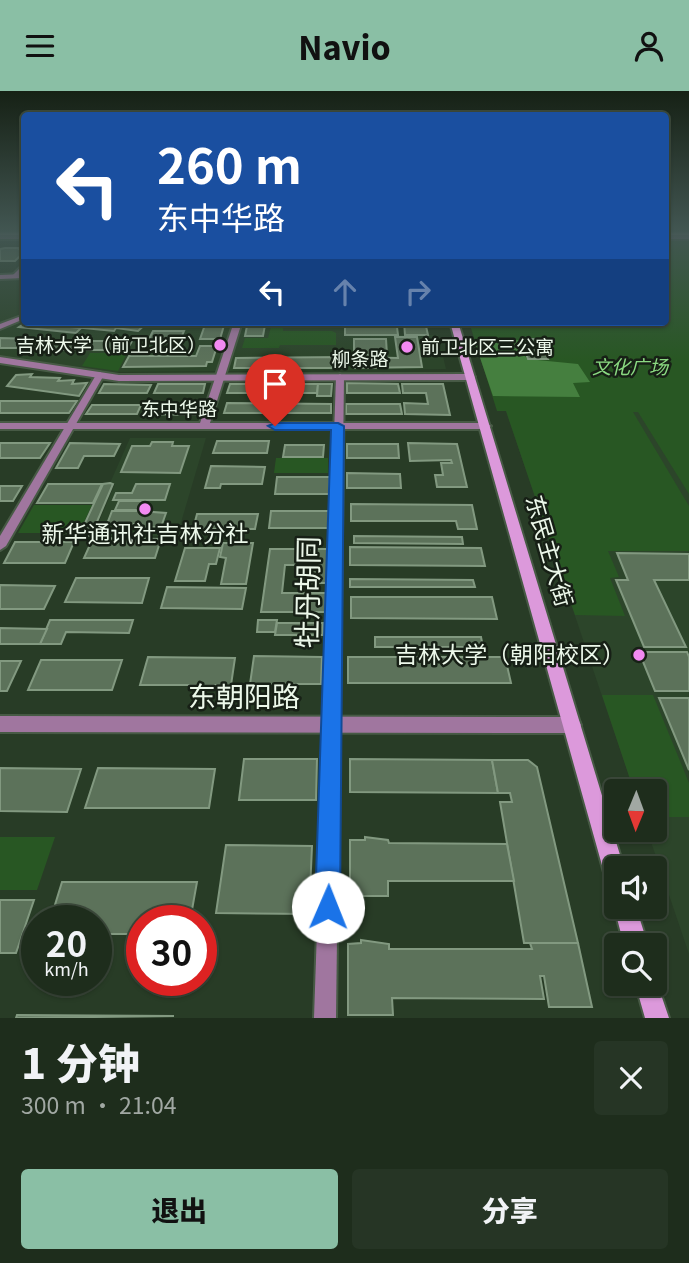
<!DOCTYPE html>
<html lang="zh">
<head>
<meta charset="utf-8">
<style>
	body { margin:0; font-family:Georgia,"Noto Sans SC",serif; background:#263525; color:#f1f3f6; height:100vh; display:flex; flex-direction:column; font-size:26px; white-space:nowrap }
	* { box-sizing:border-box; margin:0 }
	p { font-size:23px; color:#a1a8a3 }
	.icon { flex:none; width:38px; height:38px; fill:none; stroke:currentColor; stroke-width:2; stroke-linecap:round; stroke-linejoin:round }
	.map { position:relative; height:927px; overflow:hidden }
	.sheet { display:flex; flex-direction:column; background:#1e2d1c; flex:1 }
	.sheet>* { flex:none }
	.hud { position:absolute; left:21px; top:21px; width:648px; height:214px; border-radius:7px; box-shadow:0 2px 5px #0004,0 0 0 2px #3c493b; background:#1a4fa0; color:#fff; overflow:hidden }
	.needle { width:46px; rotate:181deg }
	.buttons { position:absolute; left:604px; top:688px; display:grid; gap:14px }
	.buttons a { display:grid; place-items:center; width:63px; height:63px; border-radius:7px; background:#1e2d1c; box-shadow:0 2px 5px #0004,0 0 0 2px #3c493b; font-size:35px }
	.speed { position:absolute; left:21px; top:814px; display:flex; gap:14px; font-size:35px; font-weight:700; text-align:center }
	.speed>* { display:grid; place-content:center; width:91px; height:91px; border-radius:50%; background:#1e2d1c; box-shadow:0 2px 5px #0004,0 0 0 2px #3c493b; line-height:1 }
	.speed small { font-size:18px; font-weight:400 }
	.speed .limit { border:10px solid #d22; background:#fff; color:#111 }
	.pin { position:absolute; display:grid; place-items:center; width:60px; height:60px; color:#fff; margin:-72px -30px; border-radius:50% 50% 50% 0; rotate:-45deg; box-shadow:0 0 7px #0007 }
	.pin .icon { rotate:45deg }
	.me { position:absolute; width:77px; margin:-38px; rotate:1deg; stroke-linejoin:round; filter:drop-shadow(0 0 5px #0008) }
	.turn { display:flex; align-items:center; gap:24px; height:147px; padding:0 21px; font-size:32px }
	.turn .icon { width:91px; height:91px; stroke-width:2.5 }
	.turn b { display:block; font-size:49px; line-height:60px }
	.lanes { display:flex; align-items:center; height:66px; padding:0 21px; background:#0003; justify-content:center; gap:35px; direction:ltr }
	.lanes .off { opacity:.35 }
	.round { display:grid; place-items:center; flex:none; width:74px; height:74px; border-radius:7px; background:#263525 }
	.headline { display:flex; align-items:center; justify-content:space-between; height:119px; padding:0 21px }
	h1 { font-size:42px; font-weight:800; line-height:52px }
	.primary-button { display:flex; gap:14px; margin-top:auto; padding:14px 21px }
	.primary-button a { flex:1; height:80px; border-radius:7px; background:#8abfa5; color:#111; font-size:28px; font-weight:800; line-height:80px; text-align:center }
	.primary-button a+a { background:#263525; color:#f1f3f6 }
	header { display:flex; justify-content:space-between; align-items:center; height:91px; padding:0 21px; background:#8abfa5; color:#111; font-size:32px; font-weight:800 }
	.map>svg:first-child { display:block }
</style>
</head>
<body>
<header><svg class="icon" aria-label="menu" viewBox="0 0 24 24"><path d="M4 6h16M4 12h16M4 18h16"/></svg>Navio<svg class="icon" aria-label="person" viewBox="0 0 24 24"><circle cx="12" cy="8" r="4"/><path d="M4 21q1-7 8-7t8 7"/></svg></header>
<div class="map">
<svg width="689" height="927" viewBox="0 0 689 927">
	<rect width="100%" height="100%" fill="#283c26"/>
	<!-- built -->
	<g fill="#2c452a">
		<path d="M0 189H24V231H344L345 244H438L446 278 112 281 0 264Z"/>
		<path d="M506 320 689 321V863L647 739 654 738V700H634Z"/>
		<path d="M130 347H206L177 445H93L115 393 110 392Z"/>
	</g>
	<!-- green -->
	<g fill="#285723">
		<path d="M665 149 689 150V403L638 321H633L689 415V460H608L619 486 610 487 625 525 575 524 506 320H497L469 231H665Z"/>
		<path d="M271 236H283V240H332L336 242V254H280L279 257H242L245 247H268Z"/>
		<path d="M90 262H127L118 280 82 275Z"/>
		<path d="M276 367H328V382H274Z"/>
		<path d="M34 414H92L79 442H18Z"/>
		<path d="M602 604H653L689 692V726H655L654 700H634Z"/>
		<path d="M0 746H55L37 799H0Z"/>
	</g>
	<!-- forest -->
	<path fill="#457f3f" d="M474 249H526L528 254H518L527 268 578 273 590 291 573 292 580 306 493 305Z"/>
	<!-- building -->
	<g fill="#5c725a" stroke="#829980" stroke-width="2">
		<path d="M5 157H21L19 158 24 161 15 170H0V158Z"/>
		<path d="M54 231H148L138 240 116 237 114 240 62 235 65 232Z"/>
		<path d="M225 231 220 248H200L206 231Z"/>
		<path d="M404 231H425L428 244H405Z"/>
		<path d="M25 232 81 237 76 242 19 236Z"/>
		<path d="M265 234 263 245H245L247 235Z"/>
		<path d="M345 236H397L398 244H345Z"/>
		<path d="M153 240H184L179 252H147Z"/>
		<path d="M395 246H417L422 276 355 277V266L398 267Z"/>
		<path d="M0 247 35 248 34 250H132L127 259H24L25 257H0Z"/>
		<path d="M354 248H386L387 264H354Z"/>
		<path d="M527 248H544L547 255H543L548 268H528L526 263 523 262 520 255H530Z"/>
		<path d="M200 255H217L212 271H207L206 275 123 276 129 265H196Z"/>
		<path d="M345 266V277H234L236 267Z"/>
		<path d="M32 283 30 286 60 287 58 290 74 289 72 293 87 292 79 305 7 295 16 284Z"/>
		<path d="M347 292 398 293 400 302H347Z"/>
		<path d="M104 293 151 294 147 302H99Z"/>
		<path d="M158 293H205L203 302H154Z"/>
		<path d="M230 293H318L317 302H227Z"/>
		<path d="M318 293H332L331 305H317Z"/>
		<path d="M402 293H443L450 324 405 323 404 312 428 313 426 302H403Z"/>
		<path d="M0 310H77L69 322H0Z"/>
		<path d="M227 312 331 313V322H224Z"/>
		<path d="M346 313H400L402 323H346Z"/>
		<path d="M92 314H141L137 323H86Z"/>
		<path d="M149 314H199L196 324 145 323Z"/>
		<path d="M217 350H269L267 362H213Z"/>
		<path d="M152 351H173L172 355H189L180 382 121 381 132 355H150Z"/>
		<path d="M0 352H50L40 367H0Z"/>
		<path d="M70 352 120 353 114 365H84L78 377H56Z"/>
		<path d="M408 352 457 353 467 396H437L435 384H443L441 372H452L451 369 410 370Z"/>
		<path d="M347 353H398L399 367H347Z"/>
		<path d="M285 354H324L323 366H283Z"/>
		<path d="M211 375 265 376 262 393H221L220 397H205Z"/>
		<path d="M347 382 400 383 401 397H347Z"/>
		<path d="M277 386H330L329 403H275Z"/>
		<path d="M110 392 113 393 91 445H79L103 393Z"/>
		<path d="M48 393H102L93 412H37Z"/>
		<path d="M136 393H170L165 409H113L116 402H132Z"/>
		<path d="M0 395H22L13 410H0Z"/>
		<path d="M119 410H142L139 419H115Z"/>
		<path d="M351 413 472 414 477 438H458L456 430H351Z"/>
		<path d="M112 420H140L166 422 161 436H134L136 433H107Z"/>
		<path d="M271 420H329L328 437H269Z"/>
		<path d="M197 423H258L255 438H193Z"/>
		<path d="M354 445 462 446 463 453 354 452Z"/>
		<path d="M93 447 161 448 155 467H84Z"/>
		<path d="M15 451H74L65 472H4Z"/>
		<path d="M223 452H253L246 493H221L226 467 220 466Z"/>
		<path d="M350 456 481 457 485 475 350 474Z"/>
		<path d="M185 457H220L216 473H209L205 490H175Z"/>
		<path d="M270 458H328L327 492H309L310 474H285L282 502H326L325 521H261Z"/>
		<path d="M617 462 689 463V489H654L686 556H644L616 489H628Z"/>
		<path d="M76 487H149L142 512 65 511Z"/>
		<path d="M350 488 473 489 475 496H350Z"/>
		<path d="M0 494 55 495 44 518H0Z"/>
		<path d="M167 496 246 497 242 518 161 517Z"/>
		<path d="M351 506H492L497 528 351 527Z"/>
		<path d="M50 529H133L129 542 66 541 61 553H40Z"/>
		<path d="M258 529H277L275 541H257Z"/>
		<path d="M277 532H323V544H275Z"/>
		<path d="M0 537 47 538 40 553H0Z"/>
		<path d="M375 546H481L483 556H375Z"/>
		<path d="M639 561H687L689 566V600H655Z"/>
		<path d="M254 565 322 566 321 593H250Z"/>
		<path d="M148 566 235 567 231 594H140Z"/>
		<path d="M348 566H505L511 592H348Z"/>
		<path d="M41 569H122L112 599H28Z"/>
		<path d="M0 570H21L7 600H0Z"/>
		<path d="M659 607H689V679Z"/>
		<path d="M244 668H317L316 709H239Z"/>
		<path d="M350 668 492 669 498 702 350 701Z"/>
		<path d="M492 669H528L537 676 578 852H524L500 711H512L510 702H498Z"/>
		<path d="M0 677 81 678 67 721 0 720Z"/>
		<path d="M98 677 215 678 209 717H85Z"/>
		<path d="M365 746 388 749 389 752 507 753 514 790H388V805H350V749H365Z"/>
		<path d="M226 754 312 755 309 823 216 822Z"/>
		<path d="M62 791H197L190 830H142V843H96V830H50Z"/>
		<path d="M0 809H34L16 862H0Z"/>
		<path d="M361 849 389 853V858H532L530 852H578L592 916H549L544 885H540L544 908 392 907 393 924H348V853L361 852Z"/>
		<path d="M17 924 174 925 16 927Z"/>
	</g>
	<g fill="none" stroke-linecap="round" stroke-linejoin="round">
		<defs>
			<g id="minor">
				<path d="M24 173V178L17 186H13V184Z"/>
				<path d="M24 224V228L0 238V233Z"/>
				<path d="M234 231H242L209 335 207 337H201L199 335Z"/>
				<path d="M100 281 104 284 6 455 0 459V445L96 284Z"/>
				<path d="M340 283 344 286 336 927H314L336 286Z"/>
			</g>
			<g id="tertiary">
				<rect x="0" y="144" width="24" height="4"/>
				<rect x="665" y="144" width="24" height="4"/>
				<path d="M24 183V187L0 188V184Z"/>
				<path d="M0 266 119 284 470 283 475 286 470 289 119 290 0 272Z"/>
				<path d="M0 332H485L491 335 485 338H0Z"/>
				<path d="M0 625 572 626 578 628 581 634 578 640 572 642 0 641Z"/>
			</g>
			<g id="secondary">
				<path d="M450 231H458L624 777H616V796L608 793 605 785Z"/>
				<path d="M616 811V816H636L648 854H624L614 816Z"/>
				<path d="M654 883 669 927H645L635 892H654Z"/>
			</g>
			<g id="primary">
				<rect x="0" y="140" width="24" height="4"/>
				<rect x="665" y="140" width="24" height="4"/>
			</g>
		</defs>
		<!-- minor casing -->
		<use href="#minor" stroke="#475a45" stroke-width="4"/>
		<!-- tertiary casing -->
		<use href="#tertiary" stroke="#475a45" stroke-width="4"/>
		<!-- secondary casing -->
		<use href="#secondary" stroke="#475a45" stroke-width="4"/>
		<!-- primary casing -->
		<use href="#primary" stroke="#475a45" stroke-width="3"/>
		<!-- minor -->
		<use href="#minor" fill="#a0769f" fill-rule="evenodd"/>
		<!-- tertiary -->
		<use href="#tertiary" fill="#a0769f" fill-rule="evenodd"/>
		<!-- secondary -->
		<use href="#secondary" fill="#dc99db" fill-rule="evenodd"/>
		<!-- primary -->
		<use href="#primary" fill="#f7c3f5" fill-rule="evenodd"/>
	</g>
	<!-- sky -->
	<linearGradient id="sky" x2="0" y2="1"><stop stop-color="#162115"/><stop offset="0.52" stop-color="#425652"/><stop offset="1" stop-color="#425652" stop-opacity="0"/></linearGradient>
	<rect width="689" height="270" fill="url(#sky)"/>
	<!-- route -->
	<path fill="#1a73e8" stroke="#114b97" stroke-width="2" d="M338 332 344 335 340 816 337 825 328 829 319 825 315 816 331 339H275L268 335 275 332Z"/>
	<!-- markers -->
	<g fill="#f28af2" stroke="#172016" stroke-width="2.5">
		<circle cx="220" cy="254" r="7"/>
		<circle cx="407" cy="256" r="7"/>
		<circle cx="145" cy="418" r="7"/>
		<circle cx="639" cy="564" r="7"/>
	</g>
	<g text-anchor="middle" stroke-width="5" stroke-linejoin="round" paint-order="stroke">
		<!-- far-poi labels -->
		<g font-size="19" fill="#ecf8ea" stroke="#172016" text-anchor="end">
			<text x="206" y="261">吉林大学（前卫北区）</text>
			<text x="421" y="263" text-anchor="start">前卫北区三公寓</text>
		</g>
		<!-- far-street labels -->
		<g font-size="19" fill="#ecf8ea" stroke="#172016">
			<text x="360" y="275">柳条路</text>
			<text x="179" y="325">东中华路</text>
		</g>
		<!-- far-park labels -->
		<g font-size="19" font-style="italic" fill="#8bda82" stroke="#172016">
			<text x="630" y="283">文化广场</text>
		</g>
		<!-- poi labels -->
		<g font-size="23" fill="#ecf8ea" stroke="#172016">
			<text x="145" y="451">新华通讯社吉林分社</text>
			<text x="625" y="572" text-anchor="end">吉林大学（朝阳校区）</text>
		</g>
		<!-- street labels -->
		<g font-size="23" fill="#ecf8ea" stroke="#172016">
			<text transform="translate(549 460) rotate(74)" y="8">东民主大街</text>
		</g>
		<!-- near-street labels -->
		<g font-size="28" fill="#ecf8ea" stroke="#172016">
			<text transform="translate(308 501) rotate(-89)" y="10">牡丹胡同</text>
			<text x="244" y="616">东朝阳路</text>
		</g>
	</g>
</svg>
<div class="buttons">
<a><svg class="needle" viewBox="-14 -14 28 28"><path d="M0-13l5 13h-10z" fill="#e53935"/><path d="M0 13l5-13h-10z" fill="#a1a8a3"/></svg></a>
<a><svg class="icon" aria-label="sound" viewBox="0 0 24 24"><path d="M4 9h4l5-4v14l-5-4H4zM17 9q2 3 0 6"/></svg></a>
<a><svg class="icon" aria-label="search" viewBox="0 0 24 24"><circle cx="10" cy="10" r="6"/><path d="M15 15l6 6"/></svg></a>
</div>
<div class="speed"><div>20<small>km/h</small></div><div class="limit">30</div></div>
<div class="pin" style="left:275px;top:335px;background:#d93025"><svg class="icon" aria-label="arrive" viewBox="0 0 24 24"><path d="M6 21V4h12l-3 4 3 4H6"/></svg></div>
<svg class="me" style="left:328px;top:816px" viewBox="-20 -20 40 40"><circle r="19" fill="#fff"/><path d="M0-13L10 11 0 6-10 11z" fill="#1a73e8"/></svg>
<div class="hud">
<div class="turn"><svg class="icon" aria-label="left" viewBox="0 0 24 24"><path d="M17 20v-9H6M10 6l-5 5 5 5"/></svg><div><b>260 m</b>东中华路</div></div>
<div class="lanes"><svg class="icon" aria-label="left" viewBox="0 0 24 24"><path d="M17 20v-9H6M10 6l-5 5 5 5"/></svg><svg class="icon off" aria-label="ahead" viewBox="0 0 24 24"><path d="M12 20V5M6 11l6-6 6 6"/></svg><svg class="icon off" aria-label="right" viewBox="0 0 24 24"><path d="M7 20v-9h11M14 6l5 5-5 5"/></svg></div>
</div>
</div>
<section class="sheet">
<div class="headline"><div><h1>1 分钟</h1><p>300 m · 21:04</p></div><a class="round"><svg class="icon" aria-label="close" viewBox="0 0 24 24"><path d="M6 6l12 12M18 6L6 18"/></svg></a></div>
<div class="primary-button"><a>退出</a><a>分享</a></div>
</section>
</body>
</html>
